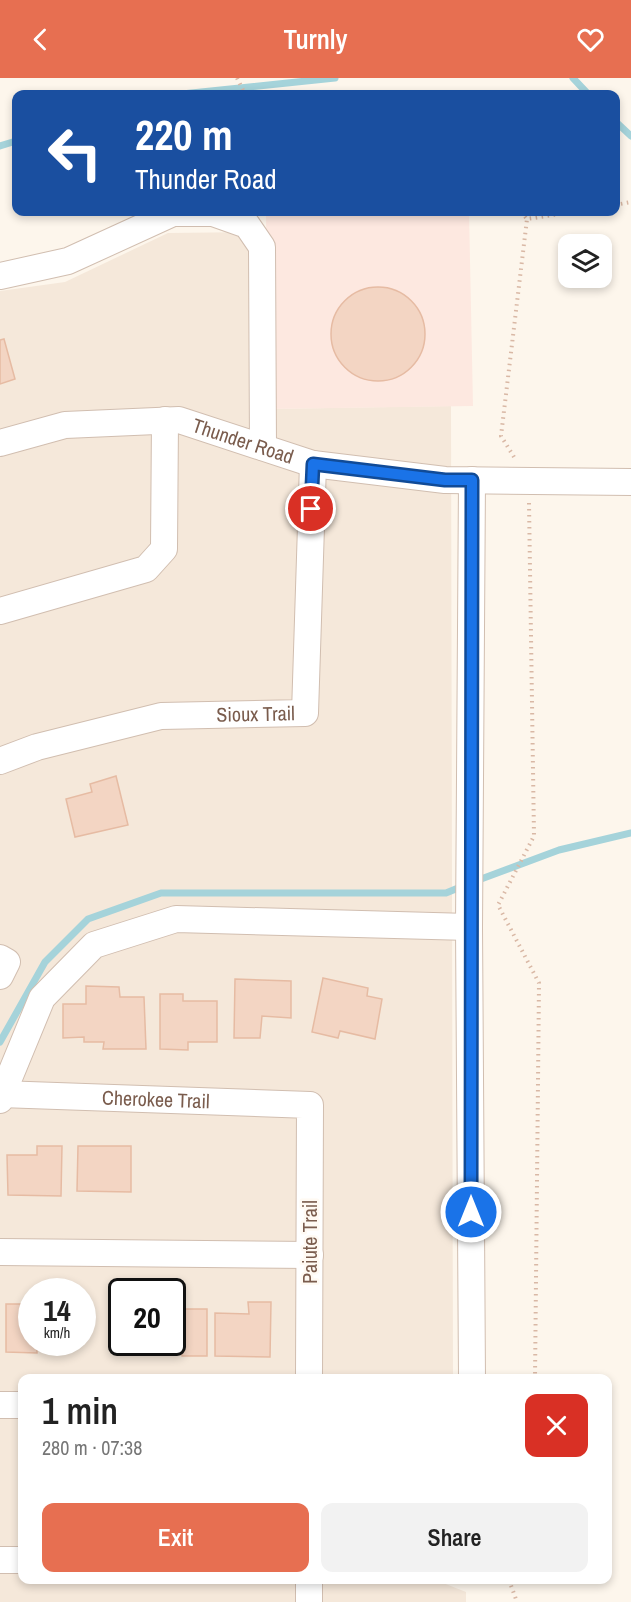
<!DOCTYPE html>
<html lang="en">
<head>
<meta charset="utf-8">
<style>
	body { margin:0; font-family:"Archivo Narrow",sans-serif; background:#f2f2f2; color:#222; height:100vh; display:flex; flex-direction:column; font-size:22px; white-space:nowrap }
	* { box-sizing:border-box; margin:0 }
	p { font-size:20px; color:#767676 }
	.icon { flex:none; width:33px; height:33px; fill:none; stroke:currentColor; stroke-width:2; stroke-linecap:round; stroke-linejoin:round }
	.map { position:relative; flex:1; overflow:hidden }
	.drawer { position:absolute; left:18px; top:1296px; width:594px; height:210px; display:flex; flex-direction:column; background:#fff; border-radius:12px; box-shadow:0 3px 9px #0003 }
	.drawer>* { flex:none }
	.guide { position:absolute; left:12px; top:12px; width:608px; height:126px; border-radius:12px; box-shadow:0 3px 9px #0003; background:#1a4fa0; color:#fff; overflow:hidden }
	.tools { position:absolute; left:558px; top:156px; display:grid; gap:12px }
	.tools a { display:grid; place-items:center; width:54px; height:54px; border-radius:12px; background:#fff; box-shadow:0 3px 9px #0003; font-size:30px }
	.speed { position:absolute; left:18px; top:1200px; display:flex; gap:12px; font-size:30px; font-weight:700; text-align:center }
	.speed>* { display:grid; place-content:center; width:78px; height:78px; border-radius:50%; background:#fff; box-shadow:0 3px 9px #0003; line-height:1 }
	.speed small { font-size:15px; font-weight:400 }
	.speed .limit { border:3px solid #111; border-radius:9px; background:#fff; color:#111 }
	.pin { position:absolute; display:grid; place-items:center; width:51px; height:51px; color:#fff; margin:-26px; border:3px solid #fff; border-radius:50%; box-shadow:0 2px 6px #0007 }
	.me { position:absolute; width:66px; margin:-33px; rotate:0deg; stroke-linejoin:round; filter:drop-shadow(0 0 4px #0008) }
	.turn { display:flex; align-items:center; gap:21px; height:126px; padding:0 24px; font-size:27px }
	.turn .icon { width:78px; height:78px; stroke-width:2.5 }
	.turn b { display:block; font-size:42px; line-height:51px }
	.round { display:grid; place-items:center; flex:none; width:63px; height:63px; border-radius:12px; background:#f2f2f2 }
	.head { display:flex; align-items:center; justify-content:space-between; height:102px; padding:0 24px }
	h1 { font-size:36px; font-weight:600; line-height:45px }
	.cta { display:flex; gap:12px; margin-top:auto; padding:12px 24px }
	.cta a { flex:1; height:69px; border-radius:12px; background:#e76f51; color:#fff; font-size:24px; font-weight:600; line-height:69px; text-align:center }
	.cta a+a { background:#f2f2f2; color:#222 }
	header { display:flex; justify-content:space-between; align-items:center; height:78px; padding:0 24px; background:#e76f51; color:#fff; font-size:27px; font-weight:600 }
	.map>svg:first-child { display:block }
</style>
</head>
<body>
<header><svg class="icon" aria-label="back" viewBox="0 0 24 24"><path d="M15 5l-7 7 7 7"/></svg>Turnly<svg class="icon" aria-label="heart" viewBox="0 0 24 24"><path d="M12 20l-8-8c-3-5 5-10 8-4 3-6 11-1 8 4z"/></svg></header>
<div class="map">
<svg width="631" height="1524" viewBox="0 0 631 1524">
	<rect width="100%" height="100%" fill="#fdf6ec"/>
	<!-- residential -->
	<g fill="#f5e8da" fill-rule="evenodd">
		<path d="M266 154 268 331 451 328 453 1300H22V1472H0V213L65 204 168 155ZM32 1214H82V1264H32ZM122 1214H172V1264H122Z"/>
		<path d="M0 1495H22V1502L438 1503 466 1514V1524H0Z"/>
	</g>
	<!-- commercial -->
	<path fill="#fde8e0" d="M266 134H469L473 328 268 331Z"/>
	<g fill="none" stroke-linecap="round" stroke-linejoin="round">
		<!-- stream -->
		<g stroke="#a5d3da" stroke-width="7">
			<path d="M573 0 588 16"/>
			<path d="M182 16 335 0"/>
			<path d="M615 43 631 58"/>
			<path d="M0 68 16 63"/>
			<path d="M473 804 559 772 631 755"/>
			<path d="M0 964 45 884 88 841 161 815H446L463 808"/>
		</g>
	</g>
	<!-- building -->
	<g fill="#f3d5c3" stroke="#e6bba3" stroke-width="1.5">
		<circle cx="378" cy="256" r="47"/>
		<path d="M4 261 15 301 0 306V262Z"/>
		<path d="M116 698 128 747 75 759 66 721 92 714 90 706Z"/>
		<path d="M323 900 368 910 367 918 382 921 375 961 340 953 338 960 312 954Z"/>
		<path d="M235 901 291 903V940L262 938 260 960H234Z"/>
		<path d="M86 908 119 909 120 919H144L146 971H103L104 964H84V959L63 960V926H86Z"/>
		<path d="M160 916H183V923H217V964H188V972L160 971Z"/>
		<path d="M37 1068H62L61 1118 8 1117 7 1077H37Z"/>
		<path d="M78 1068H131V1114L77 1113Z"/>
		<path d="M248 1224H271L270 1279 215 1278V1235L249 1236Z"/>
		<path d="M6 1226H32V1264H60V1267H37V1275L6 1274Z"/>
		<path d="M172 1231H207V1278H182V1263H172Z"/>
		<path d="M147 1264H168V1272L147 1271Z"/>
	</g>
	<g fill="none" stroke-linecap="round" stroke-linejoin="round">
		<defs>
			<g id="minor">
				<path d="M0 198 68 183 173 135H213L247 147 262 169 263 369"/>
				<path id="s1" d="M0 365 65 347 179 342 313 386 445 402 631 404"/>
				<path d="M0 533 146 491 164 471 165 342"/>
				<path id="s2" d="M0 683 37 669 161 638 305 635 313 386"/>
				<path d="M0 880 7 884 0 898"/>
				<path id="s3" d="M0 1016 310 1027 309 1300"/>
				<path d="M0 1022 42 920 94 867 176 841 469 849"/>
				<path d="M0 1174 310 1177"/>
				<path d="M472 1300 469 849 472 402"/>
				<path d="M0 1327H22"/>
				<path d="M0 1482H22"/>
				<path d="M309 1502V1524"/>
			</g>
		</defs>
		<!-- minor casing -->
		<use href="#minor" stroke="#d1beb0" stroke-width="28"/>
		<!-- path -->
		<g stroke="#d9b8a5" stroke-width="4" stroke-dasharray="1.5 4.5" stroke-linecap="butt">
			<path d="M237 0 245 16"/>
			<path d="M615 127 631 124"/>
			<path d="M521 134 527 141"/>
			<path d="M514 379 501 358 527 141 572 134"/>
			<path d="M529 425 534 758 498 827 539 905 535 1300"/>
			<path d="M509 1502 517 1524"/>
		</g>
		<!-- minor -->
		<use href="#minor" stroke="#fff" stroke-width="26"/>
	</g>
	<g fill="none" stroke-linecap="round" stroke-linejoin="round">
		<defs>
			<path id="route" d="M311 431 313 386 445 402H472L471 1134"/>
		</defs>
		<!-- route casing -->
		<use href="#route" stroke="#114b97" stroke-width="15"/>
		<!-- route -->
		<use href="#route" stroke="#1a73e8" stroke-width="10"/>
	</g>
	<g text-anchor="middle" stroke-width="5" stroke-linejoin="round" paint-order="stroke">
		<!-- street labels -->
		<g font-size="20" fill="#7a5c4d" stroke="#fffaf3">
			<text dy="7" stroke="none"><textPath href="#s1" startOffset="249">Thunder Road</textPath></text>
			<text dy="7" stroke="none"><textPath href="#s2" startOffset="262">Sioux Trail</textPath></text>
			<text dy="7" stroke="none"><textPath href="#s3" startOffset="156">Cherokee Trail</textPath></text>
			<text transform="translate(310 1164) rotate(-90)" y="7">Paiute Trail</text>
		</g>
	</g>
</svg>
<div class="tools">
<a><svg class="icon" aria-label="layers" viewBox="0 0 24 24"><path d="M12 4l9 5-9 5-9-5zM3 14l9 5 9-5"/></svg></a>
</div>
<div class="speed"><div>14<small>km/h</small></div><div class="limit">20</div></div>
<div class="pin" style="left:311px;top:431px;background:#d93025"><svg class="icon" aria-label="arrive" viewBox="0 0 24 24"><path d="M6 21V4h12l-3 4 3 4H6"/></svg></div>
<svg class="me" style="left:471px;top:1134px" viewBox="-20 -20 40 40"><circle r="17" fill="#1a73e8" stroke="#fff" stroke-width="3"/><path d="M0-11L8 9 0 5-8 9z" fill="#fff"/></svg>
<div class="guide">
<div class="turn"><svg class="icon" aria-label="left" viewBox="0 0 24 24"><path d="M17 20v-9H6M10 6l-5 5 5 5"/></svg><div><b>220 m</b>Thunder Road</div></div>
</div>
<section class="drawer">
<div class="head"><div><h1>1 min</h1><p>280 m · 07:38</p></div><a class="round" style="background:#d93025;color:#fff"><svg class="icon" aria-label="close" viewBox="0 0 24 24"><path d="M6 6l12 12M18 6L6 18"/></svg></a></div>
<div class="cta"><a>Exit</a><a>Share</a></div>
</section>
</div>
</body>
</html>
